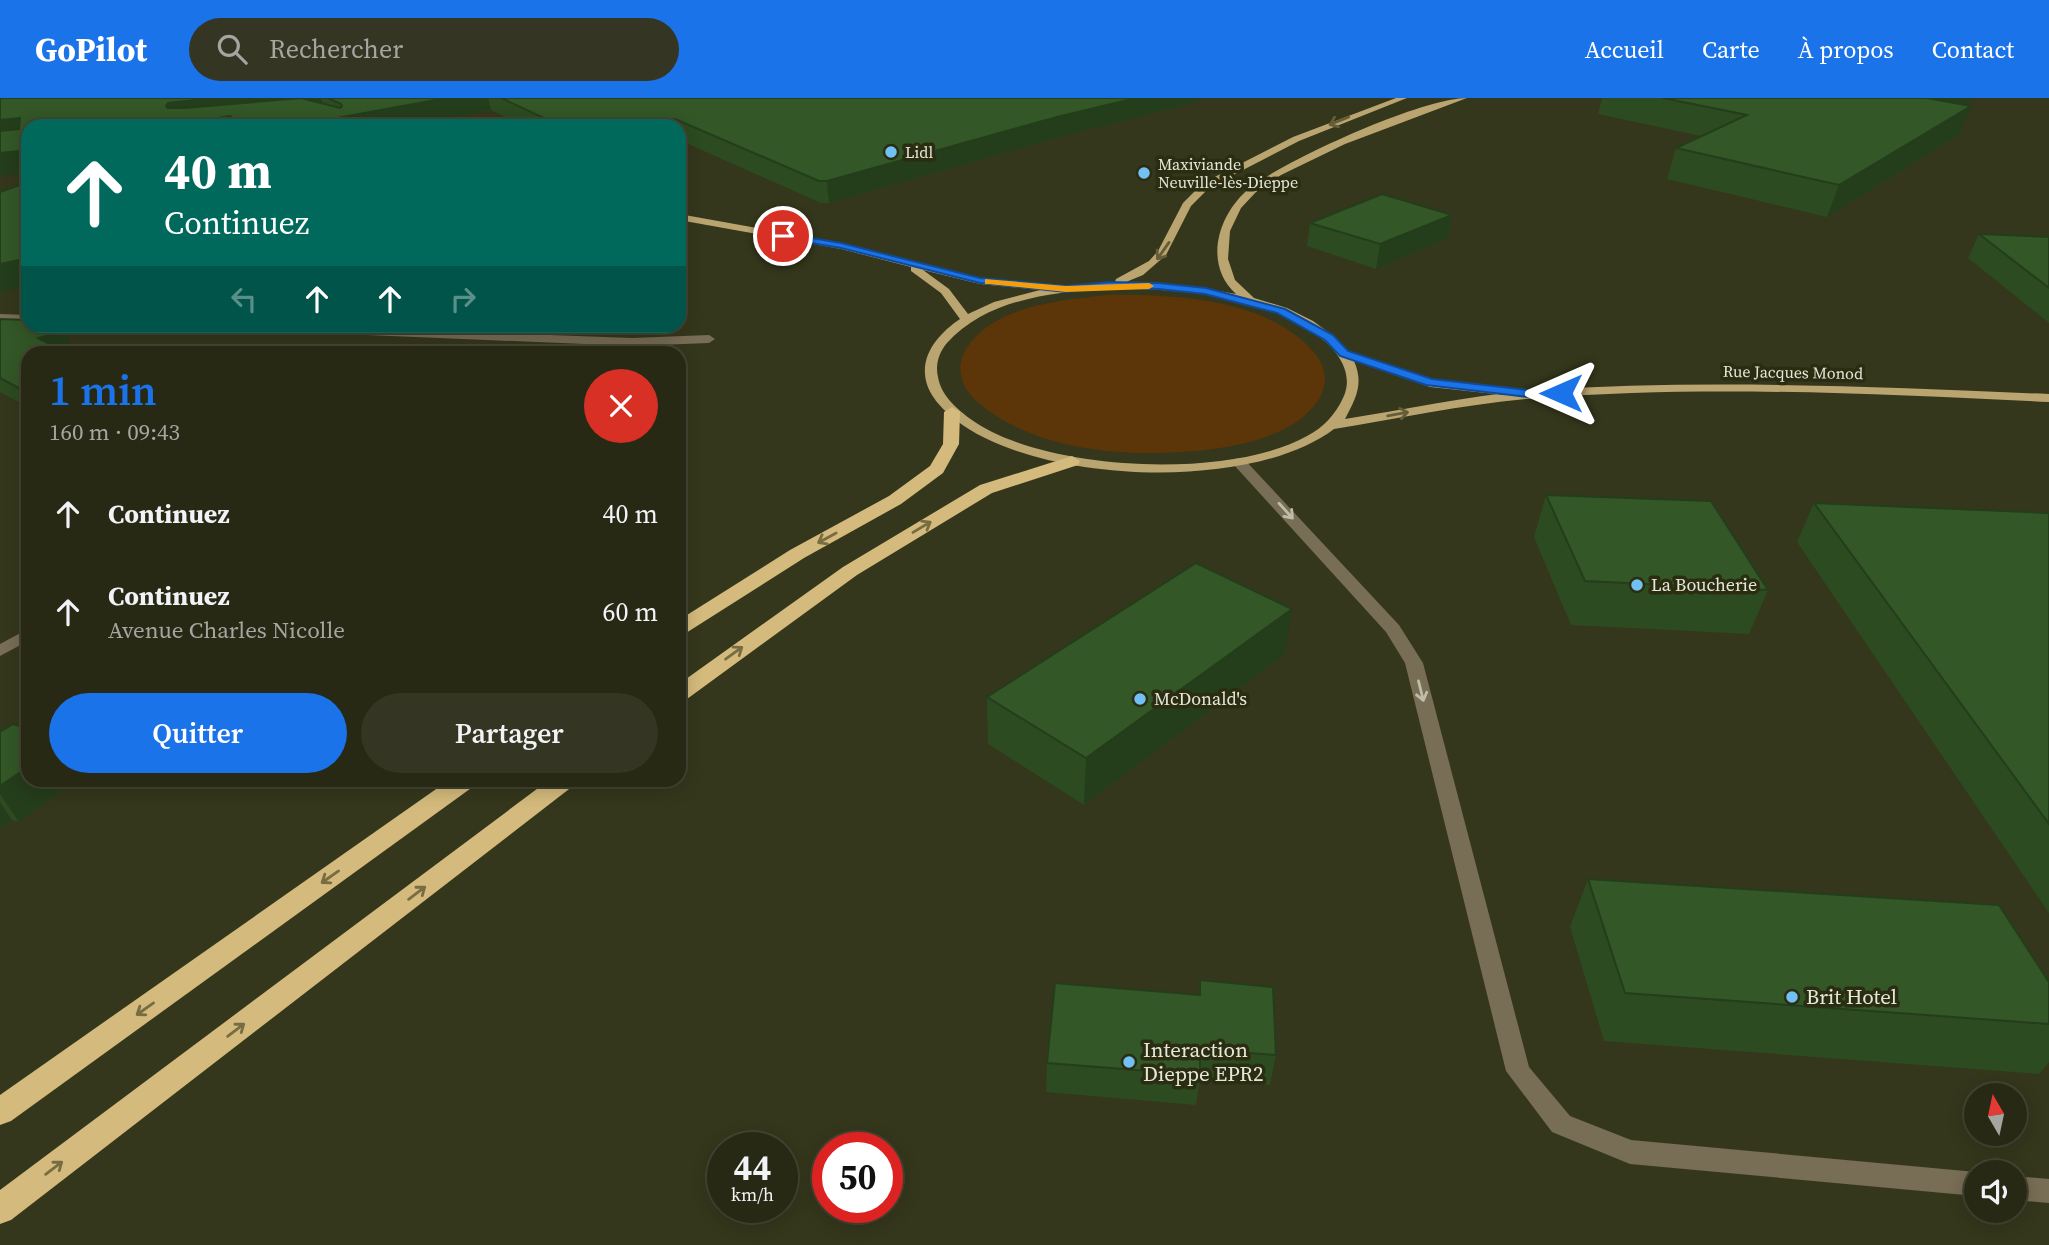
<!DOCTYPE html>
<html lang="fr">
<head>
<meta charset="utf-8">
<style>
	body { margin:0; font-family:"Source Serif 4",serif; background:#343522; color:#f1f3f6; height:100vh; display:flex; flex-direction:column; font-size:26px; white-space:nowrap }
	* { box-sizing:border-box; margin:0 }
	p { font-size:23px; color:#a5a6a0 }
	.icon { flex:none; width:38px; height:38px; fill:none; stroke:currentColor; stroke-width:2; stroke-linecap:round; stroke-linejoin:round }
	.map { position:relative; flex:1; overflow:hidden }
	.side { position:absolute; left:21px; top:248px; width:665px; height:441px; display:flex; flex-direction:column; background:#282915; border-radius:21px; box-shadow:0 4px 18px #0003,0 0 0 2px #444534 }
	.side>* { flex:none }
	.banner { position:absolute; left:21px; top:21px; width:665px; height:214px; border-radius:21px; box-shadow:0 4px 18px #0003,0 0 0 2px #444534; background:#00695c; color:#fff; overflow:hidden }
	.needle { width:46px; rotate:351deg }
	.tools { position:absolute; left:1964px; top:985px; display:grid; gap:14px }
	.tools a { display:grid; place-items:center; width:63px; height:63px; border-radius:50%; background:#282915; box-shadow:0 4px 18px #0003,0 0 0 2px #444534; font-size:35px }
	.speed { position:absolute; left:707px; top:1034px; display:flex; gap:14px; font-size:35px; font-weight:700; text-align:center }
	.speed>* { display:grid; place-content:center; width:91px; height:91px; border-radius:50%; background:#282915; box-shadow:0 4px 18px #0003,0 0 0 2px #444534; line-height:1 }
	.speed small { font-size:18px; font-weight:400 }
	.speed .limit { border:10px solid #d22; background:#fff; color:#111 }
	.pin { position:absolute; display:grid; place-items:center; width:60px; height:60px; color:#fff; margin:-30px; border:4px solid #fff; border-radius:50%; box-shadow:0 2px 7px #0007 }
	.me { position:absolute; width:77px; margin:-38px; rotate:270deg; stroke-linejoin:round; filter:drop-shadow(0 0 5px #0008) }
	.turn { display:flex; align-items:center; gap:24px; height:147px; padding:0 28px; font-size:32px }
	.turn .icon { width:91px; height:91px; stroke-width:2.5 }
	.turn b { display:block; font-size:49px; line-height:60px }
	.lanes { display:flex; align-items:center; height:66px; padding:0 28px; background:#0003; justify-content:center; gap:35px; direction:ltr }
	.lanes .off { opacity:.35 }
	.round { display:grid; place-items:center; flex:none; width:74px; height:74px; border-radius:37px; background:#343522 }
	.headline { display:flex; align-items:center; justify-content:space-between; height:119px; padding:0 28px }
	h1 { font-size:42px; font-weight:600; line-height:52px; color:#1a73e8 }
	.action { display:flex; gap:14px; margin-top:auto; padding:14px 28px }
	.action a { flex:1; height:80px; border-radius:42px; background:#1a73e8; color:#fff; font-size:28px; font-weight:600; line-height:80px; text-align:center }
	.action a+a { background:#343522; color:#f1f3f6 }
	ul { padding:0; list-style:none }
	li { display:flex; align-items:center; gap:21px; height:98px; padding:0 28px }
	li div { flex:1 }
	li b { display:block; font-size:26px }
	li em { font-style:normal }
	header { display:flex; align-items:center; gap:42px; box-sizing:border-box; height:98px; padding:0 35px; background:#1a73e8; color:#fff }
	header strong { font-size:33px }
	nav { display:flex; gap:38px; margin-inline-start:auto; font-size:24px }
	.search { width:490px; height:63px; background:#343522; display:flex; align-items:center; gap:18px; box-sizing:border-box; padding:0 24px; border-radius:38px; color:#a5a6a0; font-size:26px }
	.map>svg:first-child { display:block }
</style>
</head>
<body>
<header>
<strong>GoPilot</strong>
<div class="search"><svg class="icon" aria-label="search" viewBox="0 0 24 24"><circle cx="10" cy="10" r="6"/><path d="M15 15l6 6"/></svg>Rechercher</div>
<nav><a>Accueil</a><a>Carte</a><a>À propos</a><a>Contact</a></nav>
</header>
<div class="map">
<svg width="2049" height="1147" viewBox="0 0 2049 1147">
	<rect width="100%" height="100%" fill="#35371c"/>
	<!-- green -->
	<path fill="#5c3509" d="M1106 197C1166 196 1251 200 1299 240 1318 255 1333 275 1320 299 1293 348 1200 355 1150 355 1093 355 1025 344 980 306 962 292 954 271 966 251 993 208 1061 202 1106 197Z"/>
	<g fill="none" stroke-linecap="round" stroke-linejoin="round">
		<!-- minor -->
		<g fill="#786d55" fill-rule="evenodd">
			<path d="M0 216 28 217V223L0 222Z"/>
			<path d="M219 228H301L632 240 709 237 715 241 709 245 632 248 225 231Z"/>
			<path d="M1239 360 1244 361 1399 527 1423 565 1529 969 1570 1018 1631 1042 1976 1074V1098L1630 1066 1552 1034 1506 973 1405 565 1386 534 1234 367V361Z"/>
			<path d="M28 531V543L0 558V546Z"/>
			<path d="M2014 1078 2049 1081V1105L2014 1102Z"/>
		</g>
		<!-- major -->
		<path fill="#baa571" fill-rule="evenodd" d="M1396 0H1407L1299 43 1210 89 1191 108 1166 157 1143 177 1126 184 1195 189 1236 196C1202 165 1219 114 1251 89 1288 61 1422 0 1467 0L1345 46 1281 77 1256 94 1241 110 1230 133 1228 161 1235 182 1254 200 1287 210 1313 223 1335 239 1347 253 1432 281 1505 289 1511 293 1505 297 1430 289 1354 263C1364 286 1356 300 1345 321 1409 311 1476 296 1540 292 1709 281 1879 289 2049 296V304C1880 296 1708 287 1539 300 1471 305 1402 320 1334 331 1251 394 1040 386 957 323 943 312 926 296 925 276 923 253 942 233 960 221L941 195 911 173V169L841 151 679 122V116L841 145 980 180 1043 186 1047 187V191L1115 184 1116 181 1149 163 1158 153 1183 105 1203 85 1293 39ZM923 172 980 186 1040 192 994 204 968 216 949 191ZM1109 190C1183 192 1261 195 1322 241 1340 255 1354 278 1343 300 1335 317 1324 329 1307 338 1229 382 1041 374 969 320 955 309 941 297 938 279 935 267 939 254 947 245 988 200 1052 195 1109 190Z"/>
		<!-- highway -->
		<g fill="#d4ba7c" fill-rule="evenodd">
			<path d="M952 309 960 314 959 346 943 375 901 406 804 460 686 535 679 537V522L790 452 889 398 930 368 943 346 944 314Z"/>
			<path d="M1072 358 1080 363 1078 367 992 395 857 477 687 601 679 603V586L843 469 980 387Z"/>
			<path d="M449 682H477L474 688 11 1023 0 1027V997Z"/>
			<path d="M549 682H576L573 688 11 1122 0 1126V1092Z"/>
		</g>
	</g>
	<!-- wall -->
	<g fill="#2c4b21">
		<path d="M0 0 292 1 1197 0V4L1056 40 829 105H821L679 42V28H523L491 12 408 28H28Z"/>
		<path d="M1602 0H1974L1961 6 1959 37 1827 119 1667 81 1676 50 1701 38 1598 16Z"/>
		<path d="M1452 117 1448 140 1376 171 1307 148 1310 125Z"/>
		<path d="M1979 136 2049 139V225L1968 160Z"/>
		<path d="M0 221 69 242 70 252 28 256V309L0 294Z"/>
		<path d="M1546 397 1768 492 1749 536 1571 527 1534 439Z"/>
		<path d="M1814 405 2049 415V815L1797 444Z"/>
		<path d="M1285 556 1084 707 988 646 987 599Z"/>
		<path d="M0 634 28 682H77L19 724 12 722 0 731Z"/>
		<path d="M1588 781 2049 884V964L2039 976 1604 943 1570 829Z"/>
		<path d="M1200 882 1276 957 1270 987 1200 981 1196 1007 1046 994 1047 965 1199 897Z"/>
	</g>
	<!-- shaded-wall -->
	<g fill="#243d1b">
		<path d="M214 0H291L295 11 230 19 234 28H171L166 8 168 5Z"/>
		<path d="M308 0H321L323 7 311 8Z"/>
		<path d="M446 0H488L491 12 408 28H305L304 26Z"/>
		<path d="M1136 0H1197V4L1056 40 829 105 827 83 1057 19Z"/>
		<path d="M1927 0H1974L1915 29Z"/>
		<path d="M1971 8 1959 37 1827 119 1839 87Z"/>
		<path d="M20 20 28 37 0 43V22Z"/>
		<path d="M675 21 677 28H644Z"/>
		<path d="M28 52V75L0 78V55Z"/>
		<path d="M1452 117 1448 140 1376 171 1380 146Z"/>
		<path d="M28 160V188L0 194V166Z"/>
		<path d="M60 228H62L69 242 70 252 57 256 38 240Z"/>
		<path d="M1292 511 1285 556 1084 707 1086 660Z"/>
		<path d="M28 669V682H77L19 724 0 696V688Z"/>
		<path d="M0 704 12 722 0 731Z"/>
	</g>
	<!-- building -->
	<g fill="#335726" stroke="#243d1b" stroke-width="2">
		<path d="M0 0H214L168 5 166 8 168 10H185L301 0 340 10 342 8 341 6 328 0H446L304 26 309 28H245L230 18 171 28H28V52L0 55V33L19 31 20 20 0 22Z"/>
		<path d="M501 0H1136L1057 19 827 83H819L675 21 644 28H561Z"/>
		<path d="M1663 0H1927L1971 8 1839 87 1676 50 1747 17Z"/>
		<path d="M28 84V160L0 166V94Z"/>
		<path d="M1382 96 1452 117 1380 146 1310 125Z"/>
		<path d="M1979 136 2049 139V190Z"/>
		<path d="M0 221 28 222V228H60L61 234 38 240 69 256H28V295L0 280Z"/>
		<path d="M1546 397 1711 403 1768 492 1585 483Z"/>
		<path d="M1814 405 2049 415V726Z"/>
		<path d="M1196 465 1292 511 1086 660 987 599Z"/>
		<path d="M28 622V669L0 688V634L13 626 19 628Z"/>
		<path d="M1588 781 1999 807 2049 884V926L1625 895Z"/>
		<path d="M1200 882 1273 889 1276 957 1200 951V977L1047 965 1055 885 1200 897Z"/>
	</g>
	<!-- one-way arrows -->
	<defs><path id="oneway-shaft" d="M-6 0H5M1.5-3L5.5 0L1.5 3" fill="none" stroke-width="1.6" stroke-linecap="round" stroke-linejoin="round" transform="scale(1.75)"/></defs>
	<g stroke="#645d38">
		<use href="#oneway-shaft" transform="translate(1339 23) rotate(158)"/>
		<use href="#oneway-shaft" transform="translate(1163 153) rotate(125)"/>
		<use href="#oneway-shaft" transform="translate(1398 316) rotate(-10)"/>
	</g>
	<g stroke="#bfbcaa">
		<use href="#oneway-shaft" transform="translate(1286 413) rotate(48)"/>
		<use href="#oneway-shaft" transform="translate(1421 593) rotate(76)"/>
	</g>
	<g stroke="#776c42">
		<use href="#oneway-shaft" transform="translate(922 429) rotate(-31)"/>
		<use href="#oneway-shaft" transform="translate(827 440) rotate(151)"/>
		<use href="#oneway-shaft" transform="translate(734 555) rotate(-36)"/>
		<use href="#oneway-shaft" transform="translate(330 779) rotate(145)"/>
		<use href="#oneway-shaft" transform="translate(417 795) rotate(-37)"/>
		<use href="#oneway-shaft" transform="translate(145 911) rotate(145)"/>
		<use href="#oneway-shaft" transform="translate(236 932) rotate(-37)"/>
		<use href="#oneway-shaft" transform="translate(54 1070) rotate(-37)"/>
	</g>
	<!-- route -->
	<path fill="#1a73e8" stroke="#114b97" stroke-width="2" d="M783 135 841 145 980 180 1066 188 1109 184 1158 185 1206 190 1285 211 1333 237 1348 253 1432 281 1537 293 1561 291 1567 295 1561 298 1537 300 1426 287 1340 258 1325 242 1277 215 1205 196 1158 191 1109 190 1066 194 980 185 841 150 780 140 778 138Z"/>
	<!-- slow -->
	<path fill="#f59e0b" d="M985 181 1066 188 1149 185 1154 188 1149 191 1066 194 988 186H985Z"/>
	<!-- markers -->
	<g fill="#71c1f4" stroke="#2b2d12" stroke-width="2.5">
		<circle cx="891" cy="54" r="7"/>
		<circle cx="1144" cy="75" r="7"/>
		<circle cx="1637" cy="487" r="7"/>
		<circle cx="1140" cy="601" r="7"/>
		<circle cx="1792" cy="899" r="7"/>
		<circle cx="1129" cy="964" r="7"/>
	</g>
	<g text-anchor="middle" stroke-width="7" stroke-linejoin="round" paint-order="stroke">
		<!-- far-poi labels -->
		<g font-size="16" fill="#e5e7d7" stroke="#2b2d12" text-anchor="start">
			<text x="905" y="60">Lidl</text>
			<text x="1158" y="72">Maxiviande<tspan x="1158" dy="18">Neuville-lès-Dieppe</tspan></text>
		</g>
		<!-- far-street labels -->
		<g font-size="16" fill="#e5e7d7" stroke="#2b2d12">
			<text transform="translate(1793 274) rotate(1)" y="6">Rue Jacques Monod</text>
		</g>
		<!-- poi labels -->
		<g font-size="18" fill="#e5e7d7" stroke="#2b2d12" text-anchor="start">
			<text x="1651" y="493">La Boucherie</text>
			<text x="1154" y="607">McDonald's</text>
		</g>
		<!-- near-poi labels -->
		<g font-size="21" fill="#e5e7d7" stroke="#2b2d12" text-anchor="start">
			<text x="1806" y="906">Brit Hotel</text>
			<text x="1143" y="959">Interaction<tspan x="1143" dy="24">Dieppe EPR2</tspan></text>
		</g>
	</g>
</svg>
<div class="tools">
<a><svg class="needle" viewBox="-14 -14 28 28"><path d="M0-13l5 13h-10z" fill="#e53935"/><path d="M0 13l5-13h-10z" fill="#a5a6a0"/></svg></a>
<a><svg class="icon" aria-label="sound" viewBox="0 0 24 24"><path d="M4 9h4l5-4v14l-5-4H4zM17 9q2 3 0 6"/></svg></a>
</div>
<div class="speed"><div>44<small>km/h</small></div><div class="limit">50</div></div>
<div class="pin" style="left:783px;top:138px;background:#d93025"><svg class="icon" aria-label="arrive" viewBox="0 0 24 24"><path d="M6 21V4h12l-3 4 3 4H6"/></svg></div>
<svg class="me" style="left:1561px;top:295px" viewBox="-20 -20 40 40"><path d="M0-17L14 15 0 8-14 15z" fill="#1a73e8" stroke="#fff" stroke-width="4"/></svg>
<div class="banner">
<div class="turn"><svg class="icon" aria-label="ahead" viewBox="0 0 24 24"><path d="M12 20V5M6 11l6-6 6 6"/></svg><div><b>40 m</b>Continuez</div></div>
<div class="lanes"><svg class="icon off" aria-label="left" viewBox="0 0 24 24"><path d="M17 20v-9H6M10 6l-5 5 5 5"/></svg><svg class="icon" aria-label="ahead" viewBox="0 0 24 24"><path d="M12 20V5M6 11l6-6 6 6"/></svg><svg class="icon" aria-label="ahead" viewBox="0 0 24 24"><path d="M12 20V5M6 11l6-6 6 6"/></svg><svg class="icon off" aria-label="right" viewBox="0 0 24 24"><path d="M7 20v-9h11M14 6l5 5-5 5"/></svg></div>
</div>
<section class="side">
<div class="headline"><div><h1>1 min</h1><p>160 m · 09:43</p></div><a class="round" style="background:#d93025;color:#fff"><svg class="icon" aria-label="close" viewBox="0 0 24 24"><path d="M6 6l12 12M18 6L6 18"/></svg></a></div>
<ul>
<li><svg class="icon" aria-label="ahead" viewBox="0 0 24 24"><path d="M12 20V5M6 11l6-6 6 6"/></svg><div><b>Continuez</b></div><em>40 m</em></li>
<li><svg class="icon" aria-label="ahead" viewBox="0 0 24 24"><path d="M12 20V5M6 11l6-6 6 6"/></svg><div><b>Continuez</b><p>Avenue Charles Nicolle</p></div><em>60 m</em></li>
</ul>
<div class="action"><a>Quitter</a><a>Partager</a></div>
</section>
</div>
</body>
</html>
